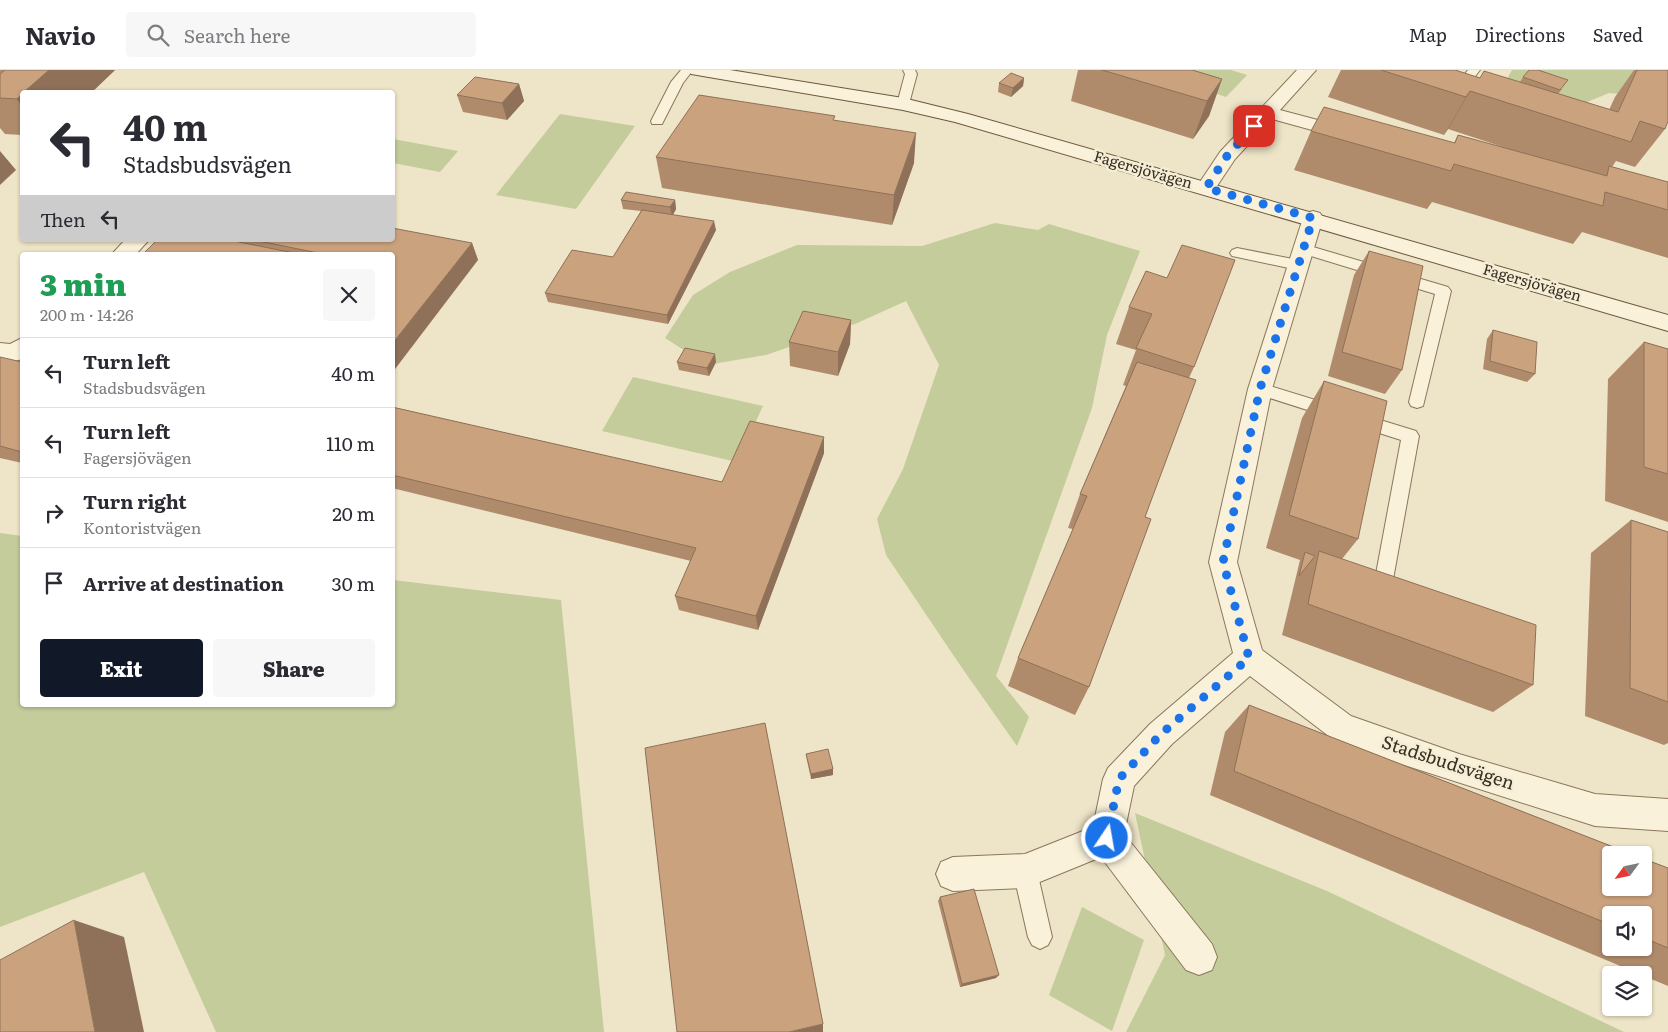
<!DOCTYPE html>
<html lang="en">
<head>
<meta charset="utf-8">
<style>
	body { margin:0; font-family:Literata,serif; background:#f7f7f7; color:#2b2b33; height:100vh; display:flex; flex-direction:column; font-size:19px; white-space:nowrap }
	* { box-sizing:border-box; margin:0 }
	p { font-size:16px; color:#7c7c81 }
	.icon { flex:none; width:28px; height:28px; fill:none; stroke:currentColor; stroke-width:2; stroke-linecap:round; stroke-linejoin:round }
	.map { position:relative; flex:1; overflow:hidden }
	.side { position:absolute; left:20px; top:182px; width:375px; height:455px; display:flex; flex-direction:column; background:#fff; border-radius:5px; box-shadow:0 1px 4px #0004 }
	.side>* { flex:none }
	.hud { position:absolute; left:20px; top:20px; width:375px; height:152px; border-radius:5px; box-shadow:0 1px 4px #0004; background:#fff; color:#2b2b33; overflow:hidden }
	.needle { width:32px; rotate:237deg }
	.controls { position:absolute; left:1602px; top:776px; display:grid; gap:10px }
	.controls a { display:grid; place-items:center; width:50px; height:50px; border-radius:5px; background:#fff; box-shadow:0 1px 4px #0004; font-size:25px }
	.pin { position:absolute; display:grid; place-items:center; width:42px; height:42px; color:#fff; margin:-21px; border-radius:10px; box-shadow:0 2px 8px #0006 }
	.me { position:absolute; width:55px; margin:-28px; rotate:12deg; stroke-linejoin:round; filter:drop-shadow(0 0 4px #0008) }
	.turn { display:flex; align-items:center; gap:18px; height:105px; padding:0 20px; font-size:22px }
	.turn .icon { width:65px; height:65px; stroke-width:2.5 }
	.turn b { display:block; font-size:35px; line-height:42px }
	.then { display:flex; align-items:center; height:48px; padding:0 20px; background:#0003; gap:10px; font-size:19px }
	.round { display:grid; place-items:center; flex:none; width:52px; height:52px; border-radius:5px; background:#f7f7f7 }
	.summary { display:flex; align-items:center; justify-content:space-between; height:85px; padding:0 20px }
	h1 { font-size:30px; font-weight:800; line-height:38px; color:#1e9e55 }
	.primary-button { display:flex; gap:10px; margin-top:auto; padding:10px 20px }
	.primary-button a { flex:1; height:58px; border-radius:5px; background:#111827; color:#fff; font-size:20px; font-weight:800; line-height:58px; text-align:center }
	.primary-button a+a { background:#f7f7f7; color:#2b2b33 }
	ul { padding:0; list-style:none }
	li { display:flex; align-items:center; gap:15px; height:70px; padding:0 20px; border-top:1px solid #e1e1e2 }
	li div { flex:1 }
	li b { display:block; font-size:19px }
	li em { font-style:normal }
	header { display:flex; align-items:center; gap:30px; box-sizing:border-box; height:70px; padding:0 25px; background:#fff; border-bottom:1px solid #e1e1e2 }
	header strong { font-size:24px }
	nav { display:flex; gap:28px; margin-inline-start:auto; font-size:18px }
	.search { width:350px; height:45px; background:#f7f7f7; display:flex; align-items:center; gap:12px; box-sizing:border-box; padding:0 18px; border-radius:5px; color:#7c7c81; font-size:19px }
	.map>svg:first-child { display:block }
</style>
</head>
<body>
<header>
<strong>Navio</strong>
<div class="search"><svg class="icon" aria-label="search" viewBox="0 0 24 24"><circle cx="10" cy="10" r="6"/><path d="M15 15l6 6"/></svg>Search here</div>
<nav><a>Map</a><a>Directions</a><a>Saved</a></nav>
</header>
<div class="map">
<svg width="1668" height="962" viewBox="0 0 1668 962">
	<rect width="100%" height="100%" fill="#eee4c7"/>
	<!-- green -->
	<g fill="#c4cc9b">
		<path d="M1181 0H1231L1247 5 1226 27 1185 13Z"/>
		<path d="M1512 0H1668L1631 25 1609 23 1553 46 1501 20Z"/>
		<path d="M560 44 635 56 576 139 496 125Z"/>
		<path d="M393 69 458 81 440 102 393 93Z"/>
		<path d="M995 153 1038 160 1049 154 1140 181 1107 265 1092 338 996 606 1029 647 1017 676 962 598 886 485 877 449 903 399 939 295 906 231 855 254 766 285 707 295 665 268 693 225 730 202 797 175 922 176Z"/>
		<path d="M633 307 763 336 737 392 602 361Z"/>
		<path d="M0 463 22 466V635H392L393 510 561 530 604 962H216L144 802 0 857Z"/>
		<path d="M1135 743 1327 821 1624 962H1126L1165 885Z"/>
		<path d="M1082 837 1144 870 1112 961 1049 925Z"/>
	</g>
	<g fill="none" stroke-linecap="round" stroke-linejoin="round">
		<defs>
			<g id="lane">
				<path d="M681 0H693L683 13 662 54H652L651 51 671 12Z"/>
				<path d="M903 0H915L917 4 909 34 903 38 897 34 905 4Z"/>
				<path d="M1468 0H1480L1459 27H1451L1449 24Z"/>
				<path d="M1303 174 1448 217 1451 221 1423 336 1417 338 1411 336 1409 332 1435 224 1298 182 1296 179 1298 176Z"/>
				<path d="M1237 178 1298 190 1305 195 1298 200 1232 186 1230 183 1232 180Z"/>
				<path d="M1260 313 1416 361 1419 366 1390 526 1383 528 1376 526 1373 520 1401 370 1254 323 1252 319 1254 315Z"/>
				<path d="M1025 789 1033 793 1037 801 1052 867 1048 875 1040 879 1032 875 1028 867 1013 801 1017 793Z"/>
			</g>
			<g id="street">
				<path d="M1297 0H1316L1280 40 1359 61 1362 65 1359 69 1352 71 1272 49 1235 89 1213 122 1206 124 1199 122 1196 118 1220 82Z"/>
				<path d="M1313 141 1320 143 1323 148 1272 319 1237 492 1262 580 1351 646 1459 684 1595 724 1668 729V761L1595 756 1398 693 1330 667 1250 606 1172 674 1134 716 1124 764 1212 874 1217 887 1212 900 1199 905 1186 900 1101 787 1025 818 953 821 941 816 936 804 941 792 953 787 1025 784 1093 757 1103 709 1108 698 1150 654 1233 583 1209 492 1248 319 1303 148 1306 143Z"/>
				<path d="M125 170H149L135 185H111Z"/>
				<path d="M22 268V289L15 291 0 289V273L10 274Z"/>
			</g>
			<path id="secondary" d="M688 0H730L903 28 968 44 1668 245V261L955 52 903 40 697 5 691 4Z"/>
		</defs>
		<!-- lane casing -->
		<use href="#lane" stroke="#8a775c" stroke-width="2"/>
		<!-- street casing -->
		<use href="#street" stroke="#8a775c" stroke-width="2"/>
		<!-- secondary casing -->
		<use href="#secondary" stroke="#6c583f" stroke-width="2"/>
		<!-- lane -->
		<use href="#lane" fill="#f9f1da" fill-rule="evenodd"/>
		<!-- street -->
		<use href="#street" fill="#f9f1da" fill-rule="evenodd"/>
		<!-- secondary -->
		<use href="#secondary" fill="#f9f1da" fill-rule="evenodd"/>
	</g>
	<!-- wall -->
	<g fill="#af8b6c" fill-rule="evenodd">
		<path d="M0 0H115L92 22H22V65L5 64 0 58Z"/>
		<path d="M1078 0H1192L1222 9 1209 46 1193 69 1071 31Z"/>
		<path d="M1341 0H1455L1480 8 1520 12 1523 7 1562 19 1558 24 1609 40 1615 27 1634 0H1668L1665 59 1635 97 1616 91 1612 97 1668 112V188L1582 162 1573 174 1432 132 1427 139 1294 100 1311 61 1454 73 1458 65 1509 79 1448 59 1444 65 1328 27Z"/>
		<path d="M1024 8 1023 16 1011 27 998 22 999 13Z"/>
		<path d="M519 14 524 31 507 50 463 42 457 25Z"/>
		<path d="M835 51 914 93 892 155 662 118 656 87Z"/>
		<path d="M621 130H675L676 139 673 145 716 160 668 254 548 232 545 223 613 187 641 141 623 139Z"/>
		<path d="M157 170H392L472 173 478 190 392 185H144L143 184Z"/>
		<path d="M1369 181 1402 300 1385 324 1328 306 1354 205Z"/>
		<path d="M1146 201 1194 297 1189 308 1145 447 1089 617 1075 645 1008 616 1018 588 1073 459 1068 458 1080 424 1126 316 1123 315 1136 280 1116 274 1129 237Z"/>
		<path d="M851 250 850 274 838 306 790 296 789 272Z"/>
		<path d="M1493 260 1535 304 1527 312 1483 299 1487 269Z"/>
		<path d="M1644 272 1668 279V452L1605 431 1608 309Z"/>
		<path d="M0 287 22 292V393L0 388Z"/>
		<path d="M677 292H716L709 306 679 300Z"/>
		<path d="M1324 311 1358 469 1342 489 1533 615 1493 642 1282 565 1300 490 1266 478 1302 348Z"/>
		<path d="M392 337 722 412 824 367V383L758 560 679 540 675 526 691 491 392 418Z"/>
		<path d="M1631 450 1668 462V673L1664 675 1585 646 1591 483Z"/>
		<path d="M1249 635 1668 798V916L1644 906V905H1642L1210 725 1225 662ZM1611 845H1644V878H1611Z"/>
		<path d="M806 684 833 705 811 709 807 690Z"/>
		<path d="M940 827 996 908 960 917 938 831Z"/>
	</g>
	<!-- shaded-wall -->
	<g fill="#8e7158">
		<path d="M49 0H115L92 22H24Z"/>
		<path d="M1024 8 1023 16 1011 27 1013 18Z"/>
		<path d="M1222 9 1209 46 1193 69 1207 31Z"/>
		<path d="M519 14 524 31 507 50 502 33Z"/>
		<path d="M1470 21 1448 59 1444 65 1466 27Z"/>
		<path d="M22 24V36L17 29Z"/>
		<path d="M916 63 914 93 892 155 894 125Z"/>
		<path d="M0 81 16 100 0 115Z"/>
		<path d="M675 130 676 139 672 146 670 137Z"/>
		<path d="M714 151 716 160 668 254 667 245Z"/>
		<path d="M472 173 478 190 392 303V274Z"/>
		<path d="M851 250 850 274 838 306V282Z"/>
		<path d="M715 284 716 292 709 306 707 298Z"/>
		<path d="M824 367V383L758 560 756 546Z"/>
		<path d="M833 699V705L811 709V704Z"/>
		<path d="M74 850 124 867 144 962H95Z"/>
		<path d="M999 905 996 908 960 917 962 914Z"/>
		<path d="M823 954V962H789Z"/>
	</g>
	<!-- building -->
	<g fill="#cba27e" stroke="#8e7158">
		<path d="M5 0H49L24 22H22V24L17 29 0 28V4Z"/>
		<path d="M1102 0H1192L1222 9 1207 31Z"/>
		<path d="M1381 0H1455L1480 8 1484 1 1618 42 1637 0H1668V51L1665 59 1640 51 1631 72 1470 21 1466 27Z"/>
		<path d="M1529 0H1538L1568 10 1560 20 1523 7Z"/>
		<path d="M1011 3 1024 8 1013 18 999 13Z"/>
		<path d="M475 7 519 14 502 33 457 25Z"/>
		<path d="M699 25 835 46 833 50 916 63 894 125 656 87Z"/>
		<path d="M1324 37 1455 73 1458 65 1607 106 1609 96 1668 112V140L1605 122 1603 136 1454 94 1451 101 1311 61Z"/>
		<path d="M626 122 675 130 670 137 621 130Z"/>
		<path d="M642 140 714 151 667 245 545 223 572 180 613 187Z"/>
		<path d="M392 158 472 173 392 274V185H328L254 170H392Z"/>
		<path d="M157 170H229L304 185H150L143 184Z"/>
		<path d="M1182 175 1235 190 1194 297 1136 278 1152 244 1129 237 1146 201 1167 208Z"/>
		<path d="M1369 181 1423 196 1402 300 1342 282Z"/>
		<path d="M803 241 851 250 838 282 789 272Z"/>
		<path d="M1493 260 1537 272 1535 304 1490 291Z"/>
		<path d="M1644 272 1668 279V404L1644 397Z"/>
		<path d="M685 278 715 284 707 298 677 292Z"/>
		<path d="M0 287 22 292V382L0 376Z"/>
		<path d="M1137 292 1196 310 1145 447 1151 449 1089 617 1018 588 1087 426 1080 424Z"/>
		<path d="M1324 311 1387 331 1358 469 1289 445Z"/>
		<path d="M392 337 722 412 750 351 824 367 756 546 675 526 696 478 392 405Z"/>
		<path d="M1631 450 1668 462V632L1630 618Z"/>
		<path d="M1319 481 1536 555 1533 615 1308 534Z"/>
		<path d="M1305 482 1315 486 1299 506Z"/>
		<path d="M1249 635 1634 785H1611V818H1644V789L1668 798V878L1644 868V845H1611V855L1234 701Z"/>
		<path d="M765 653 823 954 789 962H677L645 678Z"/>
		<path d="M828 679 833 699 811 704 806 684Z"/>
		<path d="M974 819 999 905 962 914 940 827Z"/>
		<path d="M74 850 95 962H0V890Z"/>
	</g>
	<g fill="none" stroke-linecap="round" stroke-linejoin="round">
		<!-- route -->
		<path stroke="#1a73e8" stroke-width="9" stroke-dasharray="0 16.2" d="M1107 768 1119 709 1161 664 1249 588 1223 492 1260 319 1313 148 1206 118 1227 86 1254 56"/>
	</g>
	<g text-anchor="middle" stroke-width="5" stroke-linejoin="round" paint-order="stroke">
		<!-- far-street labels -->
		<g font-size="15" fill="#3a2e20" stroke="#f5eed7">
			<text transform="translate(1143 100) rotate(16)" y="5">Fagersjövägen</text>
			<text transform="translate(1532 213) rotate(16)" y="5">Fagersjövägen</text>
		</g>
		<!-- street labels -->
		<g font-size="18" fill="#3a2e20" stroke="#f5eed7">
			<text transform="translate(1448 693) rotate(18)" y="6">Stadsbudsvägen</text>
		</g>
	</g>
</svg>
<div class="controls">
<a><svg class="needle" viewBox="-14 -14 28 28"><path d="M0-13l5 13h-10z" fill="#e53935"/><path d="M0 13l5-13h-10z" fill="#7c7c81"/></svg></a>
<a><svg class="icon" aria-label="sound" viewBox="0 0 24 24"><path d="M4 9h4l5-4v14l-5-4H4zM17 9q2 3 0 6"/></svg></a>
<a><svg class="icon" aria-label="layers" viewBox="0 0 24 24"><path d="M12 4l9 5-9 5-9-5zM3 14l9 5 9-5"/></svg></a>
</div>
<div class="pin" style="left:1254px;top:56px;background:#d93025"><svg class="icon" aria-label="arrive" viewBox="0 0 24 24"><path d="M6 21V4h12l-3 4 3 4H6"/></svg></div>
<svg class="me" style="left:1107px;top:768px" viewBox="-20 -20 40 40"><circle r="17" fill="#1a73e8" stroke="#fff" stroke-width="3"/><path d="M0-11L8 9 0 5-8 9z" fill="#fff"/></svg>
<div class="hud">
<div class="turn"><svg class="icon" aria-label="left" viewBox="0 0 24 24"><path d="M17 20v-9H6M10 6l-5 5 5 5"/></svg><div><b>40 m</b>Stadsbudsvägen</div></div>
<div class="then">Then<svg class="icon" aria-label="left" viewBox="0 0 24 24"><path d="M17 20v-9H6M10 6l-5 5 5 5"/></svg></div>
</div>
<section class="side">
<div class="summary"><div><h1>3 min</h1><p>200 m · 14:26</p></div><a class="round"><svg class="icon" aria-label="close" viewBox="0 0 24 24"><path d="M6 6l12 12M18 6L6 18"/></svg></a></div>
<ul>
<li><svg class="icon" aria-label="left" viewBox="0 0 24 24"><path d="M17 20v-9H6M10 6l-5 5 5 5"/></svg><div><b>Turn left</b><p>Stadsbudsvägen</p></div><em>40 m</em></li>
<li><svg class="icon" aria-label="left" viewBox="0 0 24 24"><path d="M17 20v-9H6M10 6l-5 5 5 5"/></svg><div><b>Turn left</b><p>Fagersjövägen</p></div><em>110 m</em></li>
<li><svg class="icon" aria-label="right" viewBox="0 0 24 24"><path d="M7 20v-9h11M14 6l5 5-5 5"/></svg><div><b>Turn right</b><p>Kontoristvägen</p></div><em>20 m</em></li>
<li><svg class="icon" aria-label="arrive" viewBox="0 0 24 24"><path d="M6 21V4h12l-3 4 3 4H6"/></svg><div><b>Arrive at destination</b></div><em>30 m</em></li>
</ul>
<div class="primary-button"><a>Exit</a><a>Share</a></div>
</section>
</div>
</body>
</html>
